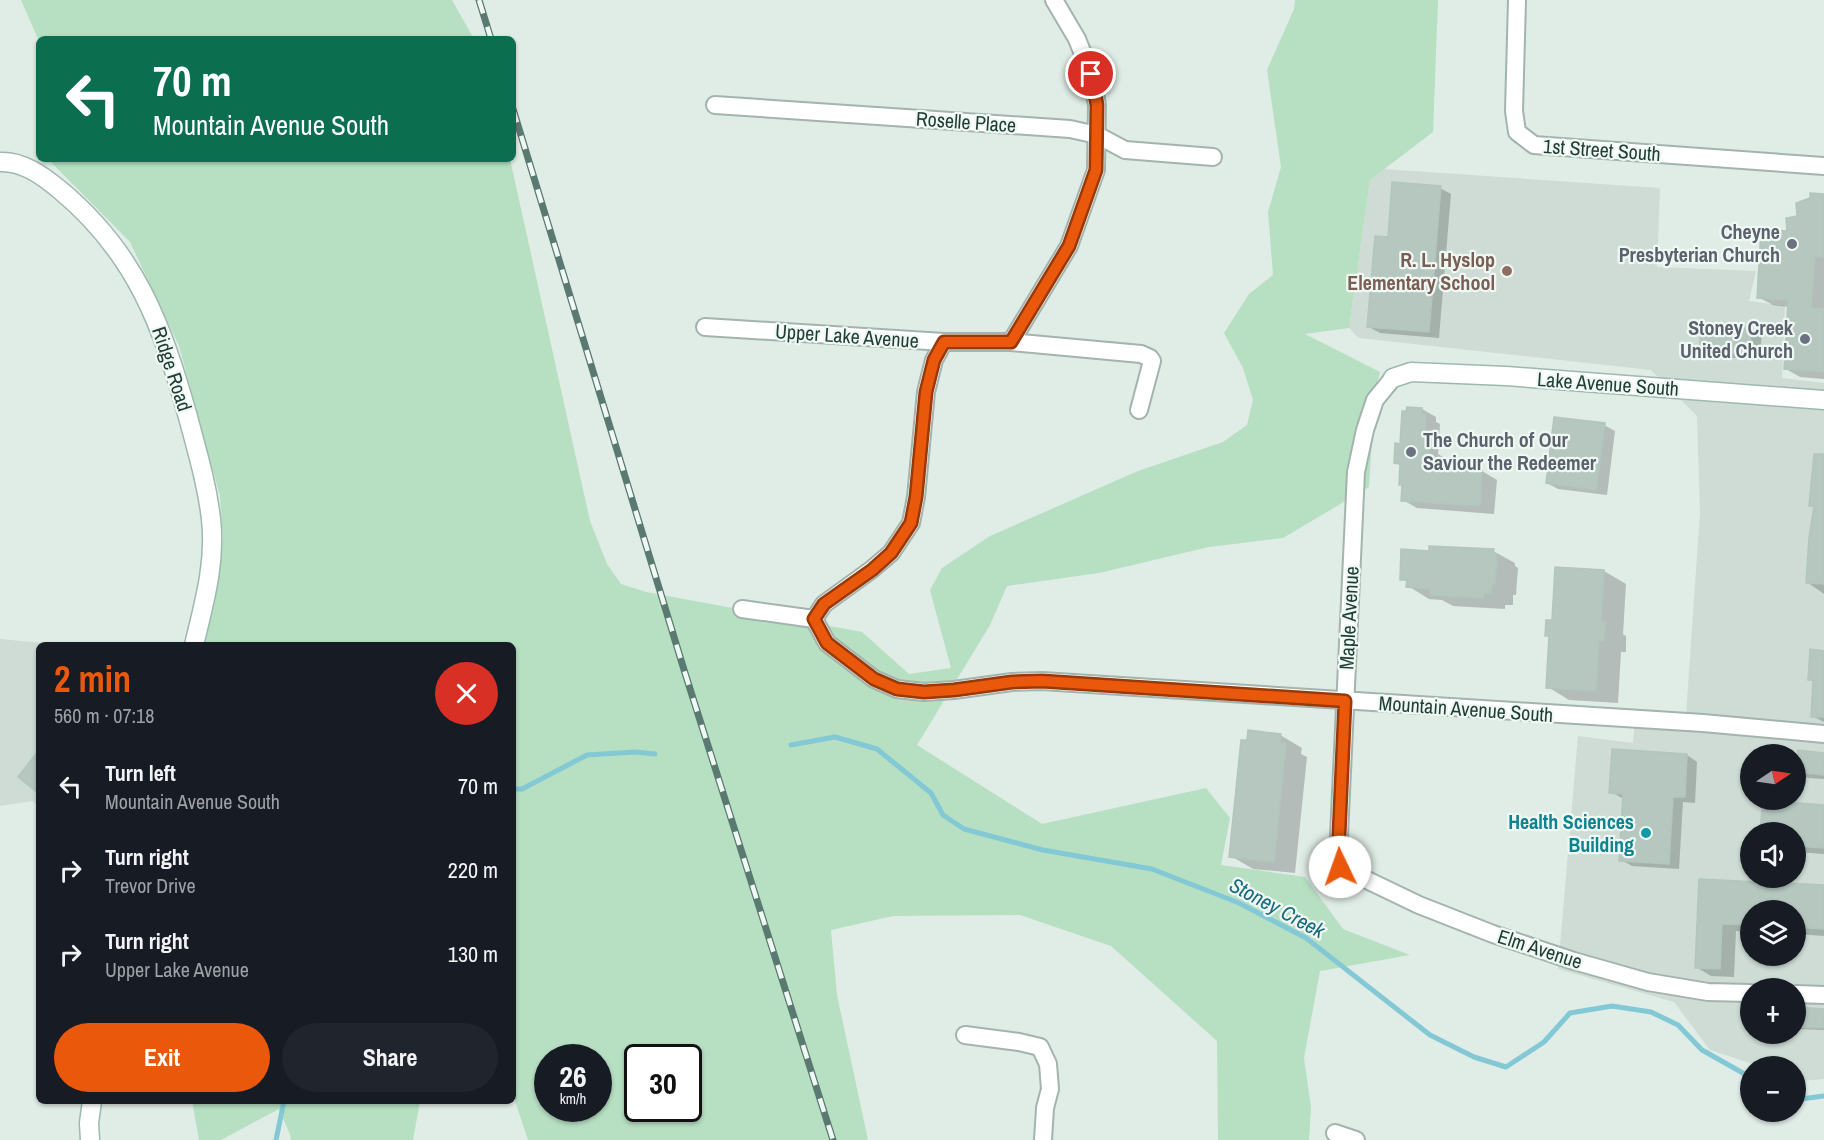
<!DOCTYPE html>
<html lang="en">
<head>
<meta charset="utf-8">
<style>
	body { margin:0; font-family:"Archivo Narrow",sans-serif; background:#20242c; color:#f1f3f6; height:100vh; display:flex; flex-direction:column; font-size:22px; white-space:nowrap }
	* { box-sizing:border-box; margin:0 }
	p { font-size:20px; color:#9ea1a6 }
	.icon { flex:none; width:33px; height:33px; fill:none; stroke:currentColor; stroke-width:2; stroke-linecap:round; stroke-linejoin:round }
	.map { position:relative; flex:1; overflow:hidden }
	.panel { position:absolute; left:36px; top:642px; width:480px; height:462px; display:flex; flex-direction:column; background:#171b24; border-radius:9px; box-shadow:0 2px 4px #0004 }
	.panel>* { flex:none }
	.top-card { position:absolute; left:36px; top:36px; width:480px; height:126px; border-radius:9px; box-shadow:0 2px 4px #0004; background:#0b6e4f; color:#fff; overflow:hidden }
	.needle { width:39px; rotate:77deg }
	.fabs { position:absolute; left:1740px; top:744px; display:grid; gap:12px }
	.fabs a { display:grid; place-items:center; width:66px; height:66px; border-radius:50%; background:#171b24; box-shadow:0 2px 4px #0004; font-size:30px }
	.speed { position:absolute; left:534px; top:1044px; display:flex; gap:12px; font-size:30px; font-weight:700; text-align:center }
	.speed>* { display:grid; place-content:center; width:78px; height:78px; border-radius:50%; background:#171b24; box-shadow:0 2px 4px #0004; line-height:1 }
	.speed small { font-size:15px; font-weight:400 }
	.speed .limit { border:3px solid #111; border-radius:9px; background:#fff; color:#111 }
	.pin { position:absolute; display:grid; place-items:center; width:51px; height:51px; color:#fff; margin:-26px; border:3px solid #fff; border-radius:50%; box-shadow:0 2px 6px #0007 }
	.me { position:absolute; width:66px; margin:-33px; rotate:357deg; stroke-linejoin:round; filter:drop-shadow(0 0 4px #0008) }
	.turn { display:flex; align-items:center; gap:21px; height:126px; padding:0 18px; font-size:27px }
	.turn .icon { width:78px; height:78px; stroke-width:2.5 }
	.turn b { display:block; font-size:42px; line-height:51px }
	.round { display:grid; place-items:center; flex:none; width:63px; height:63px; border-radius:32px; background:#20242c }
	.head { display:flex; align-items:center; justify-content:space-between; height:102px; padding:0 18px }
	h1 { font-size:36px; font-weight:800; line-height:45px; color:#ea580c }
	.primary-button { display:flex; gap:12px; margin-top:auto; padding:12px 18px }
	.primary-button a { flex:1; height:69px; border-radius:36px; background:#ea580c; color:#fff; font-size:24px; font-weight:800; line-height:69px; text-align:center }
	.primary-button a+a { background:#20242c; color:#f1f3f6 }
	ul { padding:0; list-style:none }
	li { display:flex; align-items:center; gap:18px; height:84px; padding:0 18px }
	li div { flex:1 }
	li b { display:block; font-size:22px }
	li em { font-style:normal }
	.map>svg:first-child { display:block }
</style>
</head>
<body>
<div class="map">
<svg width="1824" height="1140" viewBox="0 0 1824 1140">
	<rect width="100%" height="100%" fill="#e0ece6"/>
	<!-- built -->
	<g fill="#cedcd5" fill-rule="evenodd">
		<path d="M1384 169 1660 188 1657 267 1756 271 1749 301 1785 306 1782 378 1824 383V1079L1802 1081 1796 1079V1066H1759L1710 1050 1674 1002 1558 969 1578 736 1633 743 1636 709 1686 714 1700 513 1697 416 1651 370 1359 338 1349 328 1370 180ZM1750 754H1796V800H1750ZM1750 832H1796V878H1750ZM1750 910H1796V956H1750ZM1750 988H1796V1034H1750Z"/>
		<path d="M0 639 64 645H39V807L33 801 0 806Z"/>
	</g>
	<!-- green -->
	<g fill="#b7dfc2" fill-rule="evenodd">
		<path d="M21 0H452L474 39H39V41Z"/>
		<path d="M1295 0H1438L1433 132 1370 180 1349 328 1305 334 1380 372 1375 392 1369 487 1283 538 1209 547 1099 573 1007 586 990 625 917 745 1042 824 1206 788 1230 818 1221 865 1305 877 1343 929 1410 955 1320 971 1304 1058 1311 1107 1309 1140H1218L1217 1041 1111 946 1020 915 893 916 831 930 837 995 868 1140H528L513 1095V645H204L223 538 220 496 179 346 130 242 48 159H510L590 521 607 564 621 584 646 592 862 632 909 674 951 668 930 590 942 568 990 536 1138 471 1223 442 1247 425 1253 400 1243 368 1224 333 1249 294 1273 275 1268 212 1281 167 1267 70 1294 9ZM548 1058H598V1108H548ZM638 1058H688V1108H638Z"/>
		<path d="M192 1101H420L413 1140H290L291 1137 279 1109 221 1140H199Z"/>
	</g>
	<!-- shadow -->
	<g fill="#0003">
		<path d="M1440 188 1451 194 1439 338 1380 333 1369 327 1390 238Z"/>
		<path d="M1824 196V379L1800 377 1786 369 1789 307 1773 305 1758 297 1788 233 1799 218Z"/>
		<path d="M1751 329 1762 335 1759 360 1712 356 1701 349Z"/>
		<path d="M1422 409 1436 417V422L1440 424 1438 454 1443 457 1442 460H1451L1465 470 1482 471 1497 480 1494 514 1417 508 1403 500 1404 486 1400 484 1401 466 1396 462 1401 446Z"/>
		<path d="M1604 425 1615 431 1607 495 1558 489 1547 483Z"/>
		<path d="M1824 467V594L1807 582 1815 508 1811 505Z"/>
		<path d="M1493 551 1515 563V566L1518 568 1516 595H1513V605H1505V609L1453 606 1442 600 1429 599 1408 586V582L1402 579 1430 553Z"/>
		<path d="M1556 568 1604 571 1626 584 1623 634 1626 636V652H1621L1618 703 1569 700 1548 687 1551 637 1546 635 1553 622Z"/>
		<path d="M1824 652V722L1812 716 1815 682 1809 679Z"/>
		<path d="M1280 735 1302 748 1301 754 1307 757 1295 873 1253 869 1231 856Z"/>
		<path d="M1824 754V779L1808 778 1797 772Z"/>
		<path d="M1687 755 1697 762 1695 803 1683 802 1679 869 1632 866 1621 860 1624 799 1611 792Z"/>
		<path d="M1764 802 1824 807V854L1796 852V832H1761Z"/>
		<path d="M1700 880 1824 887V936L1796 934V910H1750V932L1736 931 1734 977 1711 976 1696 967Z"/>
		<path d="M1796 1009 1824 1010V1030L1796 1029Z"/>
	</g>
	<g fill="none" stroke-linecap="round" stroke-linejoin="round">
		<!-- stream -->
		<g stroke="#83c8d5" stroke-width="5">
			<path d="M791 745 835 737 877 749 931 793 943 815 964 829 1043 850 1152 869 1239 903 1306 938 1430 1035 1474 1057 1506 1067 1544 1042 1570 1013 1612 1006 1651 1012 1678 1025 1702 1050 1750 1077"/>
			<path d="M513 789H522L587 755 635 752 655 754"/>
			<path d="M1796 1097 1801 1099 1824 1096"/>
			<path d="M276 1140 284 1101"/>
		</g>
	</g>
	<!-- building -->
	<g fill="#b5c7bf" stroke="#b2c6be" stroke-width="1.5">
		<path d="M1392 182 1441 186 1429 332 1367 327 1375 236 1388 237Z"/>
		<path d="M1810 193 1824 194V257H1815L1811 308 1824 309V372L1784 369 1788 300 1757 298 1761 229 1787 231 1786 218 1797 216 1796 203 1810 198Z"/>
		<path d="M1702 323 1752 328 1749 355 1699 350Z"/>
		<path d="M1407 407 1422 408V413L1426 414 1424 447H1429L1428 457 1451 459 1450 468 1482 470 1480 506 1401 501 1402 485H1399L1400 464 1394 463 1395 443 1400 444 1402 411H1406Z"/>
		<path d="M1554 417 1605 423 1596 490 1546 483Z"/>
		<path d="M1814 454H1824V584L1806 583 1809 538 1814 506H1809Z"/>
		<path d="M1429 546 1494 549 1493 554H1497L1495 584 1492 583 1491 594 1484 593 1483 598 1430 595V589L1406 587 1407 580H1400L1401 549 1429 551Z"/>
		<path d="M1555 567 1604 570 1601 622H1605L1604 641 1599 640 1596 691 1546 688 1549 636H1545L1546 620H1552Z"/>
		<path d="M1810 649 1824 651V717H1811L1813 680H1808Z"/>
		<path d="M1248 730 1281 734 1280 743H1286L1274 862 1229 857 1241 740H1247Z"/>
		<path d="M1612 749 1687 754 1685 797H1673L1669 864 1619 861 1623 794 1609 793Z"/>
		<path d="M39 750V794L18 777Z"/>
		<path d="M1798 750 1824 753V775L1796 772Z"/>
		<path d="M1763 800 1824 805V848L1796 846V832H1760Z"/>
		<path d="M1699 879 1824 885V929L1796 927V910H1750V925L1722 924 1720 969 1695 968Z"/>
		<path d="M1796 1007 1824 1009V1028L1796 1027Z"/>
	</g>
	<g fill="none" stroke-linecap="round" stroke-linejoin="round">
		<defs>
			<g id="street">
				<path d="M1517 0 1514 111 1517 132 1534 145 1824 166"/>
				<path d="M715 105 1070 129 1097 135 1125 150 1213 157"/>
				<path d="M705 327 944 342H1011L1141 354 1150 358 1152 361 1139 410"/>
				<path d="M1011 342 1069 246 1096 170 1097 105 1091 74 1077 39 1054 0"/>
				<path d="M1393 378 1375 400 1365 430 1356 472 1338 857 1340 867 1419 905 1493 934 1574 961 1648 982 1708 992 1750 993"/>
				<path d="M742 609 814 619 827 643 874 679 897 689 924 692 954 690 1012 682 1042 681 1703 723 1824 734"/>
				<path d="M814 619 824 604 871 570 891 553 911 523 916 497 926 392 934 360 944 342"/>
				<path d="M1796 994 1824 995"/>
				<path d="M965 1035 1019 1042 1040 1047 1048 1064 1050 1089 1045 1108 1043 1140"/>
				<path d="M1335 1133 1356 1140"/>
			</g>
			<g id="secondary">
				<path d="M0 162C23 161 43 176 60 190 136 253 162 325 188 417 197 451 207 484 211 519 216 563 204 603 194 645"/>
				<path d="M1393 378 1411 372 1506 376 1824 400"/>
				<path d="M90 1140 89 1123 92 1101"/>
			</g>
		</defs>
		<!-- street casing -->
		<use href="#street" stroke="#a2b4ad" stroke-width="20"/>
		<!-- secondary casing -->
		<use href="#secondary" stroke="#9db8af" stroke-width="21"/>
		<!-- street -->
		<use href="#street" stroke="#fff" stroke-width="16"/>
		<!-- secondary -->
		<use href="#secondary" stroke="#fff" stroke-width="18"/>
		<defs>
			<g id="rail">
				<path d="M479 0 491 39"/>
				<path d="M513 109 685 673 833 1140"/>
			</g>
		</defs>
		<!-- rail casing -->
		<use href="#rail" stroke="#597971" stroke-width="7"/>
		<!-- rail -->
		<use href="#rail" stroke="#f0f8f4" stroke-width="4.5" stroke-dasharray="14" stroke-linecap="butt"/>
	</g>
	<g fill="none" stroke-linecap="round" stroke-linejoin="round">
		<defs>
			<path id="route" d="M1091 74 1097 105 1096 170 1069 246 1011 342H944L934 360 926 392 916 497 911 523 891 553 872 570 824 604 814 619 827 643 874 679 897 689 924 692 954 690 1012 682 1042 681 1345 701 1338 857 1340 867"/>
		</defs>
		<!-- route casing -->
		<use href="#route" stroke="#983908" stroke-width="15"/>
		<!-- route -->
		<use href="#route" stroke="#ea580c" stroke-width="10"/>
	</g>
	<!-- markers -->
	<g fill="#6b7280" stroke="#f0f8f4" stroke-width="2">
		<circle cx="1792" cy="244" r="6"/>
		<circle cx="1805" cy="339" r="6"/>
		<circle cx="1411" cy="452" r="6"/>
	</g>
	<circle fill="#8d6e63" stroke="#f0f8f4" stroke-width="2" cx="1507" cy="271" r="6"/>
	<circle fill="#0f9aa8" stroke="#f0f8f4" stroke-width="2" cx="1646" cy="833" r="6"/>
	<g text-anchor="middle" stroke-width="4.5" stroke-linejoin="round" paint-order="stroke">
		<!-- street labels -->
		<g font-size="20" fill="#1f3d35" stroke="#f0f8f4">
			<text transform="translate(966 122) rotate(4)" y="7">Roselle Place</text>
			<text transform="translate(1602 150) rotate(4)" y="7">1st Street South</text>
			<text transform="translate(847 336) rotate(4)" y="7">Upper Lake Avenue</text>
			<text transform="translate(172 369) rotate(72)" y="7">Ridge Road</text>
			<text transform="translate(1608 384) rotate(4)" y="7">Lake Avenue South</text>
			<text transform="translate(1349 618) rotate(-87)" y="7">Maple Avenue</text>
			<text transform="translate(1466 709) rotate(4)" y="7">Mountain Avenue South</text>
			<text transform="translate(1540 949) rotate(18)" y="7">Elm Avenue</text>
		</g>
		<!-- worship labels -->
		<g font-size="20" font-weight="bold" fill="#5b616d" stroke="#f0f8f4" text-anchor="end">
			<text x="1780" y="239">Cheyne<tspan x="1780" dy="23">Presbyterian Church</tspan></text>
			<text x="1793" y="335">Stoney Creek<tspan x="1793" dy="23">United Church</tspan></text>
			<text x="1423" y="447" text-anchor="start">The Church of Our<tspan x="1423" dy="23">Saviour the Redeemer</tspan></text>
		</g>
		<!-- education labels -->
		<g font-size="20" font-weight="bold" fill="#785e54" stroke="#f0f8f4" text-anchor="end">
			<text x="1495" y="267">R. L. Hyslop<tspan x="1495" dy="23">Elementary School</tspan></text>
		</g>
		<!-- culture labels -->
		<g font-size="20" font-weight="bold" fill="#0d838f" stroke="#f0f8f4" text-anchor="end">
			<text x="1634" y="829">Health Sciences<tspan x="1634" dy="23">Building</tspan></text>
		</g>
		<!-- water labels -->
		<g font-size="21" font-style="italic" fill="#166b7d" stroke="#f0f8f4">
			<text transform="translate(1277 908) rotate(28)" y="7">Stoney Creek</text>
		</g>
	</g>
</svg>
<div class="fabs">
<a><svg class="needle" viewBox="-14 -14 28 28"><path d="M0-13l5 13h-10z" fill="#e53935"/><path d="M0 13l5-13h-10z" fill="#9ea1a6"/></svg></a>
<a><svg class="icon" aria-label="sound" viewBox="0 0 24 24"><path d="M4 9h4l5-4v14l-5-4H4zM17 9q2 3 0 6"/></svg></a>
<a><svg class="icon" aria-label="layers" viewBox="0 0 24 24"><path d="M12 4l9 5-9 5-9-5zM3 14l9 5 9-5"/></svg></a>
<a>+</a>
<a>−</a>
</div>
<div class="speed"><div>26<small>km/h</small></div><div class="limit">30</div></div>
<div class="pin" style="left:1091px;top:74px;background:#d93025"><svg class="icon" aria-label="arrive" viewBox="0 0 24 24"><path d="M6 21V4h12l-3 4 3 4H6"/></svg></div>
<svg class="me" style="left:1340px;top:867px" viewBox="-20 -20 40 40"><circle r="19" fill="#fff"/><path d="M0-13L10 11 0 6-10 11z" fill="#ea580c"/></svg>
<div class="top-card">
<div class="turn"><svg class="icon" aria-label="left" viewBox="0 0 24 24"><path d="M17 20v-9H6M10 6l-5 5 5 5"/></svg><div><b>70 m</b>Mountain Avenue South</div></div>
</div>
<section class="panel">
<div class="head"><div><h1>2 min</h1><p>560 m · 07:18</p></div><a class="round" style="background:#d93025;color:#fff"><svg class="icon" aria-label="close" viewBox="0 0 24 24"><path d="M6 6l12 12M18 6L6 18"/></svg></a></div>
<ul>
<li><svg class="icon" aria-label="left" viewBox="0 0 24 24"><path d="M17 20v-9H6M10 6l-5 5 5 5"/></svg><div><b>Turn left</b><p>Mountain Avenue South</p></div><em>70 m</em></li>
<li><svg class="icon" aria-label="right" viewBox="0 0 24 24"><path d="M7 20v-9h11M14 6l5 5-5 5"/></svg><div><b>Turn right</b><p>Trevor Drive</p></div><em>220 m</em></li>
<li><svg class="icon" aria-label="right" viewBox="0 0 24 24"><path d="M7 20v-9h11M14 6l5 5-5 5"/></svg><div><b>Turn right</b><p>Upper Lake Avenue</p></div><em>130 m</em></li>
</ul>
<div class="primary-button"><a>Exit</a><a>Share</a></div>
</section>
</div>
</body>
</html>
